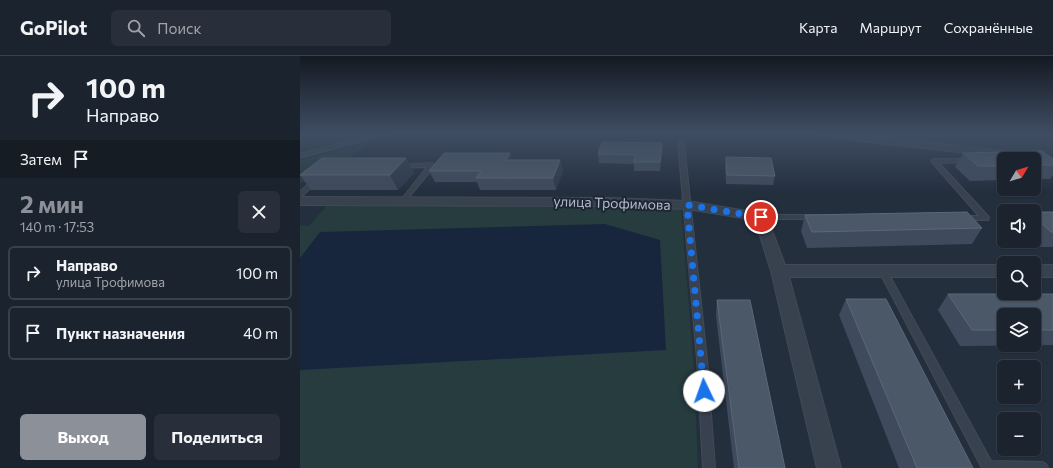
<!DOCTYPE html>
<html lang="ru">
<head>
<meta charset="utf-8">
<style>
	body { margin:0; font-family:Commissioner,sans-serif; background:#282f3a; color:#f1f3f6; height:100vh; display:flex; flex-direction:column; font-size:15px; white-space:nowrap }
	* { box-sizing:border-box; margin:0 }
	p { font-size:13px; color:#a0a4aa }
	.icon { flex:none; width:22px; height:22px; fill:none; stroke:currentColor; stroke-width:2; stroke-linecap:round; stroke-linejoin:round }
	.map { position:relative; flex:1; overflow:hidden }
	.sheet { display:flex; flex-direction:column; background:#1b232e; width:300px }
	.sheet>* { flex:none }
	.hud { background:#1b232e; color:#f1f3f6; overflow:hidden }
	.needle { width:26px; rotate:52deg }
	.fabs { position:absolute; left:697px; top:96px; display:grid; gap:8px }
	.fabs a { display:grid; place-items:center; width:44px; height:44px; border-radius:6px; background:#1b232e; box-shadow:0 1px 3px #0004,0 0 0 1px #39404a; font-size:20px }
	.pin { position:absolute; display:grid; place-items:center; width:34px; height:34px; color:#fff; margin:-17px; border:2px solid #fff; border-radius:50%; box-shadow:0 1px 4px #0007 }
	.me { position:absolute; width:44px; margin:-22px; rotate:357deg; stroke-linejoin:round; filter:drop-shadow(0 0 3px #0008) }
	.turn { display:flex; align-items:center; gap:14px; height:84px; padding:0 20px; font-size:18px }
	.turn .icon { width:52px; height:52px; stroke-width:2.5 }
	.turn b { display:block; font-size:28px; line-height:34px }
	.then { display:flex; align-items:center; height:38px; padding:0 20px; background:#0003; gap:8px; font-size:15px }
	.round { display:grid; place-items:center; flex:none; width:42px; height:42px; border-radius:6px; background:#282f3a }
	.overview { display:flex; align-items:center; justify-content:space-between; height:68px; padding:0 20px }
	h1 { font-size:24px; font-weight:700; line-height:30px; color:#8c9099 }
	.primary-button { display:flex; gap:8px; margin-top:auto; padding:8px 20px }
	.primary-button a { flex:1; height:46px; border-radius:6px; background:#8c9099; color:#fff; font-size:16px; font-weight:700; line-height:46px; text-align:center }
	.primary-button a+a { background:#282f3a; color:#f1f3f6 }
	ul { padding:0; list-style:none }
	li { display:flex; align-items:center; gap:12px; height:54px; margin:0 8px 6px; padding:0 12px; border:2px solid #39404a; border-radius:6px }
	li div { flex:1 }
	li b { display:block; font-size:15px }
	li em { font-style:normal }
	header { display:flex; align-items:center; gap:24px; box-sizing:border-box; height:56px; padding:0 20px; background:#1b232e; border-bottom:1px solid #39404a }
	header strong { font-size:19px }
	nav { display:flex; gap:22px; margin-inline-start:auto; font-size:14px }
	.search { width:280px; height:36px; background:#282f3a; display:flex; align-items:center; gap:10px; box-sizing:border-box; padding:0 14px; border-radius:6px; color:#a0a4aa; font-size:15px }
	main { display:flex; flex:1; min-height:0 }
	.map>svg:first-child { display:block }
</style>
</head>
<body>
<header>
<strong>GoPilot</strong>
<div class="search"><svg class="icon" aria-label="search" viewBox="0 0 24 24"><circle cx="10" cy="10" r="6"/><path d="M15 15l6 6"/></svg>Поиск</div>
<nav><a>Карта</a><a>Маршрут</a><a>Сохранённые</a></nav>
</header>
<main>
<section class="sheet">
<div class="hud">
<div class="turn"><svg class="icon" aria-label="right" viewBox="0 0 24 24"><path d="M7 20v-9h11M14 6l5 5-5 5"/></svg><div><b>100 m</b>Направо</div></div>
<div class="then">Затем<svg class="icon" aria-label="arrive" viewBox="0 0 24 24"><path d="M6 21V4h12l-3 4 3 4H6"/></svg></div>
</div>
<div class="overview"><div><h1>2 мин</h1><p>140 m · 17:53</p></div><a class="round"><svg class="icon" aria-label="close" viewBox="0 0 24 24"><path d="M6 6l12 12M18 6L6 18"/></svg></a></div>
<ul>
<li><svg class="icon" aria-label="right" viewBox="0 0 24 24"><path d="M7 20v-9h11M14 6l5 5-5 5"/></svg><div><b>Направо</b><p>улица Трофимова</p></div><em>100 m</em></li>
<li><svg class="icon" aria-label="arrive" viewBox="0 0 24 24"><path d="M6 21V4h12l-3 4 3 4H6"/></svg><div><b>Пункт назначения</b></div><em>40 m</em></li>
</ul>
<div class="primary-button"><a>Выход</a><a>Поделиться</a></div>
</section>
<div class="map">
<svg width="753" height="412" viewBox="0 0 753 412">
	<rect width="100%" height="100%" fill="#242f3e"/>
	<!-- green -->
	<g fill="#263c3f">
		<path d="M0 78H93L0 101Z"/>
		<path d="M544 78H753V102L738 100Z"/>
		<path d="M71 86 42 106 17 114 0 128V104Z"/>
		<path d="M27 149 381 151 394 313 398 412H0V169L9 170Z"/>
	</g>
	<!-- water -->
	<path fill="#17263c" d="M305 168 360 184 366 294 0 314V202L20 176Z"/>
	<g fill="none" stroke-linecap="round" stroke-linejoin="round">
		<defs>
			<g id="service">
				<path d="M79 78H88L0 102V98Z"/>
				<path d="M381 85 384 87 407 304 415 412H403L397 304 378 87Z"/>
				<path d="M669 103 671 104V106L639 107 688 160 689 162 688 164H659L658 162 659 160H679L631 105 634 103Z"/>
				<path d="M132 107 135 109 105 146H101V144L127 111 101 112 99 111V109Z"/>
				<path d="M16 122 19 124 18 125 2 140 0 141V135Z"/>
				<path d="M459 159H514L518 161 514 163H459L457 161Z"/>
				<path d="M583 212 587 215 691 405 742 406 746 408 748 412H682L579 215Z"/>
			</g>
			<g id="minor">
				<path d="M522 78H554L710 96 714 97 716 99 714 101 710 102 527 81 523 80Z"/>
				<path d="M0 141 310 142 387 145 466 158 485 209H704V221H489L541 412H517L471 215 455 164 387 153 310 150 0 149Z"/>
				<rect x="734" y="209" width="19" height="12"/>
			</g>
		</defs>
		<!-- service casing -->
		<use href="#service" stroke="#414a57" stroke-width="2"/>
		<!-- minor casing -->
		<use href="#minor" stroke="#414a57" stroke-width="2"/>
		<!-- service -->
		<use href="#service" fill="#38414e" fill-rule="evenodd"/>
		<!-- minor -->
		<use href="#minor" fill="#38414e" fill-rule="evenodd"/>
	</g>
	<!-- wall -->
	<g fill="#3f4b5c" fill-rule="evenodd">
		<path d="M362 87 363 95 360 115H334V108L299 107 298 98Z"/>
		<path d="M663 97 753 103V119L750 123H734V103H704V124L670 125 655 111Z"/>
		<path d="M426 101 475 120 473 129 426 128 425 110Z"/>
		<path d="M106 102 114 117 98 134H11L0 119Z"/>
		<path d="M212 104H260L263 115 256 134H180L177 126H135L129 115Z"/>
		<path d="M734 156H753V191H738L732 185H734Z"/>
		<path d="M505 159 682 172 672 188 507 192 501 175Z"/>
		<path d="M648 238H753V289L660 290 638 254ZM704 259H734V289H704Z"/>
		<path d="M546 243 673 412H599L539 259Z"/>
		<path d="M417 244 485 412H434L416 260Z"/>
	</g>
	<!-- shaded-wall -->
	<g fill="#2f3b4b">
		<path d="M362 87 363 95 360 115V106Z"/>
		<path d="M210 97 213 108 206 104Z"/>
		<path d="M106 102 114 117 98 134 90 119Z"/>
		<path d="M260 104 263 115 256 134 253 122Z"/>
	</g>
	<!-- building -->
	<g fill="#4b5868" stroke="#5c6777">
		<path d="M302 86 362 87 360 106H334L335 99 298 98Z"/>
		<path d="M742 95 753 103V109H734V103H704V110H678L663 97Z"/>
		<path d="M144 97H210L206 104H260L253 122H176L181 115H129Z"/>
		<path d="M426 101 471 102 475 120 427 119Z"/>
		<path d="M22 102H106L90 119H0Z"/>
		<path d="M667 156 682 172 512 176 505 159Z"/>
		<path d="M734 156H753V176H751L734 160Z"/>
		<path d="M648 238H753V274H734V259H704V274H672Z"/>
		<path d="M546 243H586L673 412H617Z"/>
		<path d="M417 244H450L485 412H439Z"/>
	</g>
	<!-- sky -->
	<linearGradient id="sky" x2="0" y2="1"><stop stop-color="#141a22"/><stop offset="0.57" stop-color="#3f4d63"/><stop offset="1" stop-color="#3f4d63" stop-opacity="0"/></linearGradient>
	<rect width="753" height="136" fill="url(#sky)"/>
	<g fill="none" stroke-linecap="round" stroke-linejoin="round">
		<!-- route -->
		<path stroke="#1a73e8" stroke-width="7" stroke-dasharray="0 12.6" d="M404 335 387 149 461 161"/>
	</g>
	<g text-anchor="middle" stroke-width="4" stroke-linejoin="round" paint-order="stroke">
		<!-- street labels -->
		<g font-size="14" fill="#b4bcc9" stroke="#1d2633">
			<text transform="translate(312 147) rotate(2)" y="5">улица Трофимова</text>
		</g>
	</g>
</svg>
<div class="fabs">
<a><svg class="needle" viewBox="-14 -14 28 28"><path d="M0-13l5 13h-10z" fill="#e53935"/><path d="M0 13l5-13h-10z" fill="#a0a4aa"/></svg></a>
<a><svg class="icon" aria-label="sound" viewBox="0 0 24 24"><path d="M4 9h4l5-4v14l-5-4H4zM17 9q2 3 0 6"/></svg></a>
<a><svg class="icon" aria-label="search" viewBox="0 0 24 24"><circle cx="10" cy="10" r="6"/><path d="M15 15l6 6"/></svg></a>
<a><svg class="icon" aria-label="layers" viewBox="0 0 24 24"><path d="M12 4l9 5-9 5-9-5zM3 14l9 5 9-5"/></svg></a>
<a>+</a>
<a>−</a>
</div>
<div class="pin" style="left:461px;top:161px;background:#d93025"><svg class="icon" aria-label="arrive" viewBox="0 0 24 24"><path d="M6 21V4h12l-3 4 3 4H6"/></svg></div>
<svg class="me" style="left:404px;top:335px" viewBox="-20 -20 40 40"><circle r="19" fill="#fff"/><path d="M0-13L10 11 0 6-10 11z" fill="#1a73e8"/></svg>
</div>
</main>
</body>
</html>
